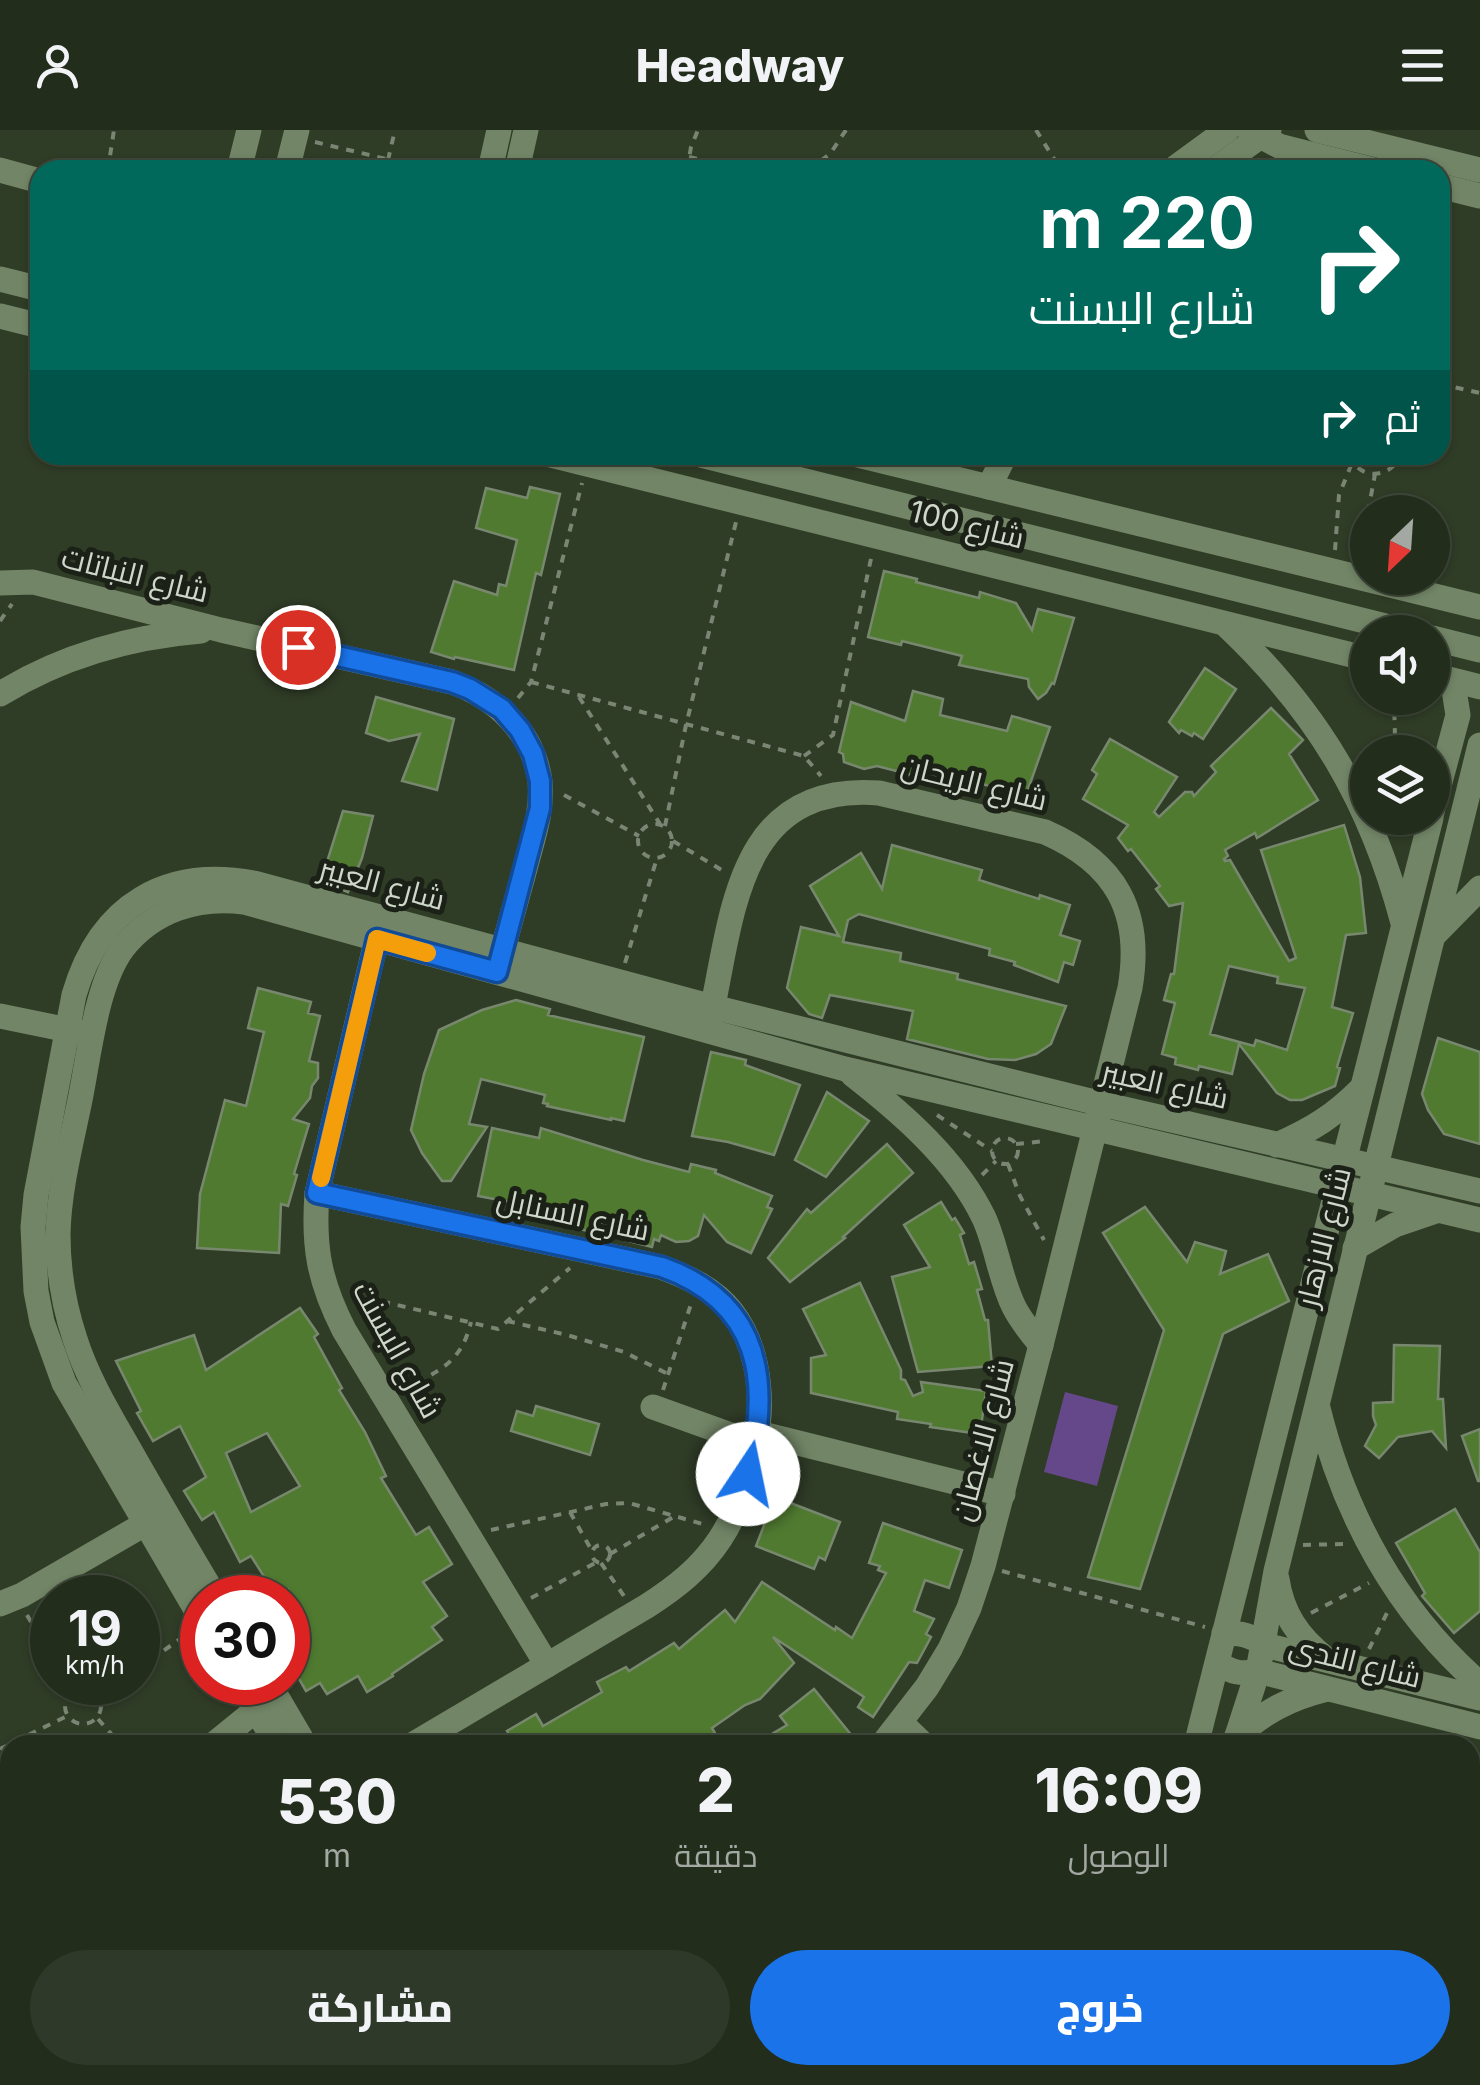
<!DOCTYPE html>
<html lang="ar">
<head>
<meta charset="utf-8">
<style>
	body { margin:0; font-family:Inter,Cairo,sans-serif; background:#2f3929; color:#f1f3f6; direction:rtl; height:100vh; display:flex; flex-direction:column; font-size:38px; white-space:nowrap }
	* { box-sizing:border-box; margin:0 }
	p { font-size:32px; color:#a3a8a3 }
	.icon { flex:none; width:55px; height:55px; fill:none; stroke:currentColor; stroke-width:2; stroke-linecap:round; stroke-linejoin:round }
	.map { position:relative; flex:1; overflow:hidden; direction:ltr }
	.panel { position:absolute; left:0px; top:1605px; width:1480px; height:350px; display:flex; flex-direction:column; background:#232d1c; border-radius:30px 30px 0 0; box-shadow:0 2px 8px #0004,0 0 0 2px #40493b; direction:rtl }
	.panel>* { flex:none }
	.banner { position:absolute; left:30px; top:30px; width:1420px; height:305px; border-radius:30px; box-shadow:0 2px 8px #0004,0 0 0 2px #40493b; direction:rtl; background:#00695c; color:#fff; overflow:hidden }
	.needle { width:65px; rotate:205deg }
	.fabs { position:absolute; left:1350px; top:365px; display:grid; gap:20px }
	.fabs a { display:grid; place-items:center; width:100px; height:100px; border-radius:50%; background:#232d1c; box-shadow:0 2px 8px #0004,0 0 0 2px #40493b; font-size:50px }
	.speed { position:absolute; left:30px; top:1445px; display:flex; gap:20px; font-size:50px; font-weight:700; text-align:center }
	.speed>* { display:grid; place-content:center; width:130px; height:130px; border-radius:50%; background:#232d1c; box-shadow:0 2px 8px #0004,0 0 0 2px #40493b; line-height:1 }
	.speed small { font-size:25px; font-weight:400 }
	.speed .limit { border:15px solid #d22; background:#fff; color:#111 }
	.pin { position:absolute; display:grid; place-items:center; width:85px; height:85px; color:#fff; margin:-42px; border:5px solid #fff; border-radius:50%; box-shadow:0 2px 10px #0007 }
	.me { position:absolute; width:110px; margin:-55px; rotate:11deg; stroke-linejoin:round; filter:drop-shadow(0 0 8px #0008) }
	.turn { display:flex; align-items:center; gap:35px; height:210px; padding:0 30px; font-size:45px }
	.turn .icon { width:130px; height:130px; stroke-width:2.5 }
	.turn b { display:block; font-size:70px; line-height:85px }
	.then { display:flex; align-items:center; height:95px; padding:0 30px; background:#0003; gap:20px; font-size:38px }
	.eta { display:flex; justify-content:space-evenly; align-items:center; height:170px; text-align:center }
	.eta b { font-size:60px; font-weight:800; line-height:70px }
	.action { display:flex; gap:20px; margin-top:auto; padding:20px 30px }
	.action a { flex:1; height:115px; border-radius:60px; background:#1a73e8; color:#fff; font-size:40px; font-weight:800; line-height:115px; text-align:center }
	.action a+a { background:#2f3929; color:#f1f3f6 }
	header { display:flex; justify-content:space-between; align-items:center; height:130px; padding:0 30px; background:#232d1c; font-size:45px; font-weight:800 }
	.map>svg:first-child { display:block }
</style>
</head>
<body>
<header><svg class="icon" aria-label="menu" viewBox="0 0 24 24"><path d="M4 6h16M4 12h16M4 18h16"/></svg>Headway<svg class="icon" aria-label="person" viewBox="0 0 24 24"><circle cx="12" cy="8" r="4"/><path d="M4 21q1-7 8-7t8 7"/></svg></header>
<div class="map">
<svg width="1480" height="1955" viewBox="0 0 1480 1955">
	<rect width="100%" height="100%" fill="#2f3c26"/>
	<!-- green -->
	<path fill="#654889" d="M1065 1262 1118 1276 1097 1356 1044 1342Z"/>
	<!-- building -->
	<g fill="#507a30" stroke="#78886f" stroke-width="2.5" fill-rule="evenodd">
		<path d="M530 357 560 364 541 445 536 443 514 540 455 527 454 529 431 522 454 451 497 465 499 454 506 456 517 410 476 398 486 358 527 368Z"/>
		<path d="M884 441 917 449 916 452 979 468 980 462 1016 473 1032 500 1038 479 1074 488 1054 554 1052 553 1046 563 1038 569 1029 557 1028 549 959 535 962 526 902 511 901 515 868 507Z"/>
		<path d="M1205 538 1236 559 1203 609 1194 603 1192 606 1181 600 1179 603 1169 592Z"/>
		<path d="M913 561 943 569 940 585 1007 601 1012 586 1050 597 1025 668 977 652 974 663 964 661 953 664 947 656 939 654V652L877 636 864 639 844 632 843 624 839 622 851 572 905 591Z"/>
		<path d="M376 567 454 589 437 660 402 651 420 604 389 611 366 603Z"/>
		<path d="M1271 578 1303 610 1289 624 1318 670 1257 708 1255 703 1225 720 1228 726 1224 729 1225 731 1230 730 1289 831 1296 828 1261 720 1344 695 1360 747 1366 803 1346 805 1332 877 1353 883 1337 937 1340 938 1335 956 1302 970H1290L1277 963 1239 914 1232 944 1199 936 1198 940 1175 934 1176 928 1162 924 1175 873 1164 870 1171 844H1174L1183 773 1169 776 1156 759 1160 756 1131 719 1128 721 1118 708 1128 695 1083 669 1097 644 1092 640 1110 609 1177 647 1154 682 1159 687 1185 662H1192L1194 666 1216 642 1211 636ZM1229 836 1278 847 1277 853 1305 858 1287 920 1256 910 1254 916 1210 904Z"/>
		<path d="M343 681 373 686 362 728 348 762 321 751Z"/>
		<path d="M892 715 982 740 979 750 1039 769 1040 765 1070 775 1060 805 1080 811 1073 835 1064 832 1058 852 1014 835 1015 832 989 825 990 819 859 784 848 790 843 812 901 823 900 831 958 844 957 849 1066 876 1051 914 1036 924 1015 930 988 929 907 909 913 881 830 865 822 888 809 884 787 858 801 797 839 806 810 756 861 723 882 759Z"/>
		<path d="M258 858 311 872 308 883 320 886 309 931 318 933V948L312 956 310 968 293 989 309 994 294 1044 297 1045 288 1076 281 1074 279 1123 197 1118 200 1064 225 970 246 976 264 902 248 898Z"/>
		<path d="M516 870 550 879 548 885 644 907 624 991 611 988V990L547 976 548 974 543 973 545 965 481 949 469 994 487 997 451 1051H442L422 1023 411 1000 424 944 439 900 482 880Z"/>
		<path d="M1438 908 1480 922V1014L1444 1004 1428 980 1422 964Z"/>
		<path d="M711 922 746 930 745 935 800 955 774 1025 728 1012 692 1006Z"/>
		<path d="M827 962 869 991 826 1047 795 1030Z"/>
		<path d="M492 998 539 1008 541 998 643 1030 689 1042 691 1034 716 1040 715 1043 772 1066 767 1077 772 1079 751 1123 727 1112 704 1085 698 1106 689 1111 676 1112 661 1105 659 1111 654 1109 652 1117 605 1105 604 1106 570 1096 571 1092 520 1078 521 1074 478 1066Z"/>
		<path d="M887 1014 913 1043 843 1107 845 1108 790 1152 768 1128 807 1079 811 1083Z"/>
		<path d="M941 1072 952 1090 955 1088 964 1103 960 1105 969 1134 974 1132 982 1159 977 1160 985 1190H988L992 1236 918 1242 892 1147 930 1137 904 1095Z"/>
		<path d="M1145 1077 1187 1132 1195 1112 1226 1121 1220 1144 1268 1124 1289 1171 1223 1204 1140 1459 1088 1447 1164 1200 1103 1103Z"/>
		<path d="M860 1153 901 1240V1249L905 1250 913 1266 923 1262 921 1252 986 1261 980 1304 930 1297 931 1294 897 1289 898 1282 811 1263V1228L826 1225 803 1179Z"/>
		<path d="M300 1178 318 1204 314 1207 342 1258 339 1260 365 1302 386 1346 381 1348 416 1405 429 1397 452 1434 423 1452 447 1486 432 1497 442 1510 392 1544 393 1546 367 1562 358 1546 327 1564 320 1553 306 1561 288 1530V1460L277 1467 251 1426 240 1432 214 1382 202 1390 184 1361 206 1347 180 1296 153 1311 137 1283 141 1281 116 1231 194 1205 206 1240ZM267 1303 300 1356 251 1382 226 1323Z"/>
		<path d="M1394 1215 1440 1216 1438 1269H1443L1446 1318 1432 1301 1398 1307 1379 1328 1365 1316 1376 1295 1373 1286V1273L1393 1272Z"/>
		<path d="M536 1276 599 1294 590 1325 511 1301 517 1281 533 1286Z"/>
		<path d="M1480 1299V1351H1478L1462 1306Z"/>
		<path d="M775 1367 840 1392 825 1430 819 1427 814 1439 756 1416Z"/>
		<path d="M1455 1379 1480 1422V1481L1454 1503 1422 1466 1425 1463 1396 1413Z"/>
		<path d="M883 1393 962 1420 949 1458 925 1450 914 1481 934 1489 926 1504 931 1507 917 1533 909 1532 873 1587 858 1577 864 1567 773 1507 794 1533 760 1569 745 1575 712 1598 722 1615H515L507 1601 536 1584 543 1596 602 1562 597 1552 626 1537 629 1541 674 1513 679 1519 725 1480 735 1492 762 1452 835 1500 836 1497 852 1508 886 1443 878 1440 880 1436 869 1433Z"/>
		<path d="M814 1559 853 1607 844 1615H753L787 1595 780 1586Z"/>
	</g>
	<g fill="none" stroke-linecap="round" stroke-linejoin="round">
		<!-- path -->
		<g stroke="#7a8573" stroke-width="4" stroke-dasharray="8 8" stroke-linecap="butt">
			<path d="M1036 0 1061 40"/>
			<path d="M315 12 432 40"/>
			<path d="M689 27 745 40"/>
			<path d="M388 30 395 0"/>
			<path d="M104 40 110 26 114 0"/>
			<path d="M687 40 691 17 698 0"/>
			<path d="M808 40 830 24 846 0"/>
			<path d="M1440 254 1480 263"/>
			<path d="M1348 325C1361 351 1389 349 1402 325"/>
			<path d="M1368 382 1375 344"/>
			<path d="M1335 420 1339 365 1352 333"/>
			<path d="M1363 429 1368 385"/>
			<path d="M0 491 12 474"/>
			<path d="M531 552 804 626 821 646"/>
			<path d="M579 567 660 694"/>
			<path d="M518 568 531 552 582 353"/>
			<path d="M1393 622 1395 608 1394 568"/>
			<path d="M804 626 833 605 872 424"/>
			<path d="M564 665 639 706"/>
			<circle cx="655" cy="711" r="17"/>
			<path d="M665 696 686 595 736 392"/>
			<path d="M673 711 725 742"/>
			<path d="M625 833 657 728"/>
			<path d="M937 985 992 1021"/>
			<circle cx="1005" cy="1021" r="13"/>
			<path d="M1016 1014 1046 1011"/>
			<path d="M1008 1034 1020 1066 1044 1110"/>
			<path d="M982 1045 996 1031"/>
			<path d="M351 1164 498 1199 570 1138"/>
			<path d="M507 1191 567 1205 624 1222 668 1244"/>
			<path d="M403 1260C438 1241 461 1234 471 1192"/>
			<path d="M663 1260 691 1174"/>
			<path d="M570 1382 592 1421"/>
			<path d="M491 1400 606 1374 629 1373 706 1395"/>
			<path d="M1303 1415 1344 1414"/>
			<circle cx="601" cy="1424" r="9"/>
			<path d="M610 1424 675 1386"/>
			<path d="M601 1433 624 1466"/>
			<path d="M1002 1441 1205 1497"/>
			<path d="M531 1468 597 1432"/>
			<path d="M1311 1483 1369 1453"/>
			<path d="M27 1485 52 1528"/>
			<path d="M1369 1519 1387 1483"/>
			<path d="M138 1539 187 1504"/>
			<path d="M67 1552 73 1561"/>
			<circle cx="83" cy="1576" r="18"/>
			<path d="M99 1566 118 1552"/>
			<path d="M98 1589 121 1615"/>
			<path d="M0 1619 67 1586"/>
			<path d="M0 1721 10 1739"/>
			<path d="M0 1747 10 1741"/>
			<path d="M1010 1945 1016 1955"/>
			<path d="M1093 1945 1099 1955"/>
			<path d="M1158 1945 1163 1955"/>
			<path d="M1105 1955H1110"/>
			<path d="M1132 1955 1148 1945"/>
		</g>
		<!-- minor -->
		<g stroke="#728566" stroke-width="25">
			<path d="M1249 0 1279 16 1374 40"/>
			<path d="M1317 0 1480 40"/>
			<path d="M0 40 40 51"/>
			<path d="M239 40 249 0"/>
			<path d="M287 40 297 0"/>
			<path d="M490 40 499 0"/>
			<path d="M517 40 526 0"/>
			<path d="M1172 40 1227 0"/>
			<path d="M1214 40 1269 0"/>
			<path d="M1440 56 1480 66"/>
			<path d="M0 149 40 159"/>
			<path d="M0 186 40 196"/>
			<path d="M551 325 1368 529"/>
			<path d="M701 325 1409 502"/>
			<path d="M858 325 1480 477"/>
			<path d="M989 357 1005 325"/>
			<path d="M0 453 33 452 221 500 452 552C497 568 533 602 540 651 543 680 533 708 526 735 517 768 508 800 499 833"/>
			<path d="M1227 496C1318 582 1371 672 1403 793"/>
			<path d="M1432 508 1480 520"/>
			<path d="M1437 546 1480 557"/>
			<path d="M0 564C62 526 128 507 201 501"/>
			<path d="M1432 682 1458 585 1454 560 1447 549"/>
			<path d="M380 795 317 1063C313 1117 319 1151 344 1200L547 1535"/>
			<path d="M1435 804 1480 758"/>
			<path d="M0 886 83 903"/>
			<path d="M710 890C733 786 736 652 879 663L1045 702C1116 733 1143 782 1130 858L1041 1215 983 1436 969 1478 950 1519 927 1557 882 1615"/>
			<path d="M853 945C903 984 956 1030 984 1088 997 1117 1000 1149 1014 1177 1021 1191 1031 1203 1041 1215"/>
			<path d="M1277 1015C1313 999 1334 986 1362 958"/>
			<path d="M317 1063 661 1137C688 1147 714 1159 732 1182 779 1243 759 1349 720 1409 701 1438 675 1458 647 1476L412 1615"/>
			<path d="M1355 1118 1395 1095 1436 1081"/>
			<path d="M653 1277 756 1314"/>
			<path d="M1318 1278C1344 1384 1397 1482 1480 1554"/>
			<path d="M758 1303 1003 1364"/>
			<path d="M1277 1449C1282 1483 1298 1507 1325 1528"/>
			<path d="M216 1468C186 1418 157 1368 128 1317 108 1282 87 1247 75 1209 64 1176 58 1139 58 1104 59 1059 71 1014 80 970 89 926 96 854 123 818 153 780 198 766 244 772L845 939 1480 1090"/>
			<path d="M0 1474 22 1465 157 1387"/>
			<path d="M202 1490 64 1253 42 1192 36 1161 33 1097 36 1065 74 865C100 775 167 735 258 754L713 877 1102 974 1480 1061"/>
			<path d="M1224 1503C1241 1503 1251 1505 1264 1515L1480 1568"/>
			<path d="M1217 1533C1231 1542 1241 1545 1258 1541L1480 1597"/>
			<path d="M240 1552 277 1615"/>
			<path d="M268 1552 305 1615"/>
			<path d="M901 1593 924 1615"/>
			<path d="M1236 1608C1263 1582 1290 1568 1327 1559"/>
			<path d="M213 1615 256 1580"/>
			<path d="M1196 1615 1431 688"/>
			<path d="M1234 1615 1258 1541 1276 1441 1480 615"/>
			<path d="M1470 1698 1480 1660"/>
			<path d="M186 1945 195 1955"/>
			<path d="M472 1945 478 1955"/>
			<path d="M503 1945 509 1955"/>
			<path d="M345 1955 362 1945"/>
			<path d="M832 1955 848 1945"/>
			<path d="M890 1955 907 1945"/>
			<path d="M1379 1955 1396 1945"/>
		</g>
	</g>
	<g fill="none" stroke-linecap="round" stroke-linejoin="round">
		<defs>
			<path id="route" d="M298 517 452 552 470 559 502 579 520 600 533 624 540 651V678L497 842 377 809 317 1063 662 1137C761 1172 772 1252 748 1344"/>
		</defs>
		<!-- route casing -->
		<use href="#route" stroke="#114b97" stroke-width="25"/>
		<!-- route -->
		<use href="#route" stroke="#1a73e8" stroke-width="18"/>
		<!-- slow -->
		<path stroke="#f59e0b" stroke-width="18" d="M321 1048 377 809 427 823"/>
	</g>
	<g text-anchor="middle" stroke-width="10" stroke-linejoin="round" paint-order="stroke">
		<!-- street labels -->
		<g font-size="30" fill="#ced7c9" stroke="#1b2117">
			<text transform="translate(967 395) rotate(14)" y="10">شارع 100</text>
			<text transform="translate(135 445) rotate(14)" y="10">شارع النباتات</text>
			<text transform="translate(974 653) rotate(14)" y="10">شارع الريحان</text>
			<text transform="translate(382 754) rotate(15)" y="10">شارع العبير</text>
			<text transform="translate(1165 955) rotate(13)" y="10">شارع العبير</text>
			<text transform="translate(573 1085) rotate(12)" y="10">شارع السنابل</text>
			<text transform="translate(1324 1107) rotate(-76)" y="10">شارع الازهار</text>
			<text transform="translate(397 1220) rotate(61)" y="10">شارع البسنت</text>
			<text transform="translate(983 1310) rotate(-75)" y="10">شارع الاغصان</text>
			<text transform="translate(1355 1532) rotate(14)" y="10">شارع الندى</text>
		</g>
	</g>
</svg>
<div class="fabs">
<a><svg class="needle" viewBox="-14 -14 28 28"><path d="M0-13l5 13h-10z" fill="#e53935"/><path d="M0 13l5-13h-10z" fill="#a3a8a3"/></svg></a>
<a><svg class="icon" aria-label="sound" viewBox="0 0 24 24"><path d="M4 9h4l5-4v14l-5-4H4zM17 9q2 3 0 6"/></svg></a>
<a><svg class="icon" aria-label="layers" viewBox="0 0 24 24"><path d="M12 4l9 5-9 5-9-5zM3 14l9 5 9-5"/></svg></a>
</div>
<div class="speed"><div>19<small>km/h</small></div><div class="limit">30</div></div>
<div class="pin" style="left:298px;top:517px;background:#d93025"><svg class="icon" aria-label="arrive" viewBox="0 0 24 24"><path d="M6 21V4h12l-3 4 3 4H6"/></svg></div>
<svg class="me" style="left:748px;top:1344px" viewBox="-20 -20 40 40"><circle r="19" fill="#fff"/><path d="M0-13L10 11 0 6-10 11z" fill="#1a73e8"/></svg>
<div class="banner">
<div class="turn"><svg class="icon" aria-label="right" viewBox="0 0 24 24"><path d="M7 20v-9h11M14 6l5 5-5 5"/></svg><div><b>220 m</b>شارع البسنت</div></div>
<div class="then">ثم<svg class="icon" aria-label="right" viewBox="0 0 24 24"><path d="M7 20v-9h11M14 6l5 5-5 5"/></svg></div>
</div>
<section class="panel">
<div class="eta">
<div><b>16:09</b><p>الوصول</p></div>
<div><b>2</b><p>دقيقة</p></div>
<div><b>530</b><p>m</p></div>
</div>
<div class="action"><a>خروج</a><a>مشاركة</a></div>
</section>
</div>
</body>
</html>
